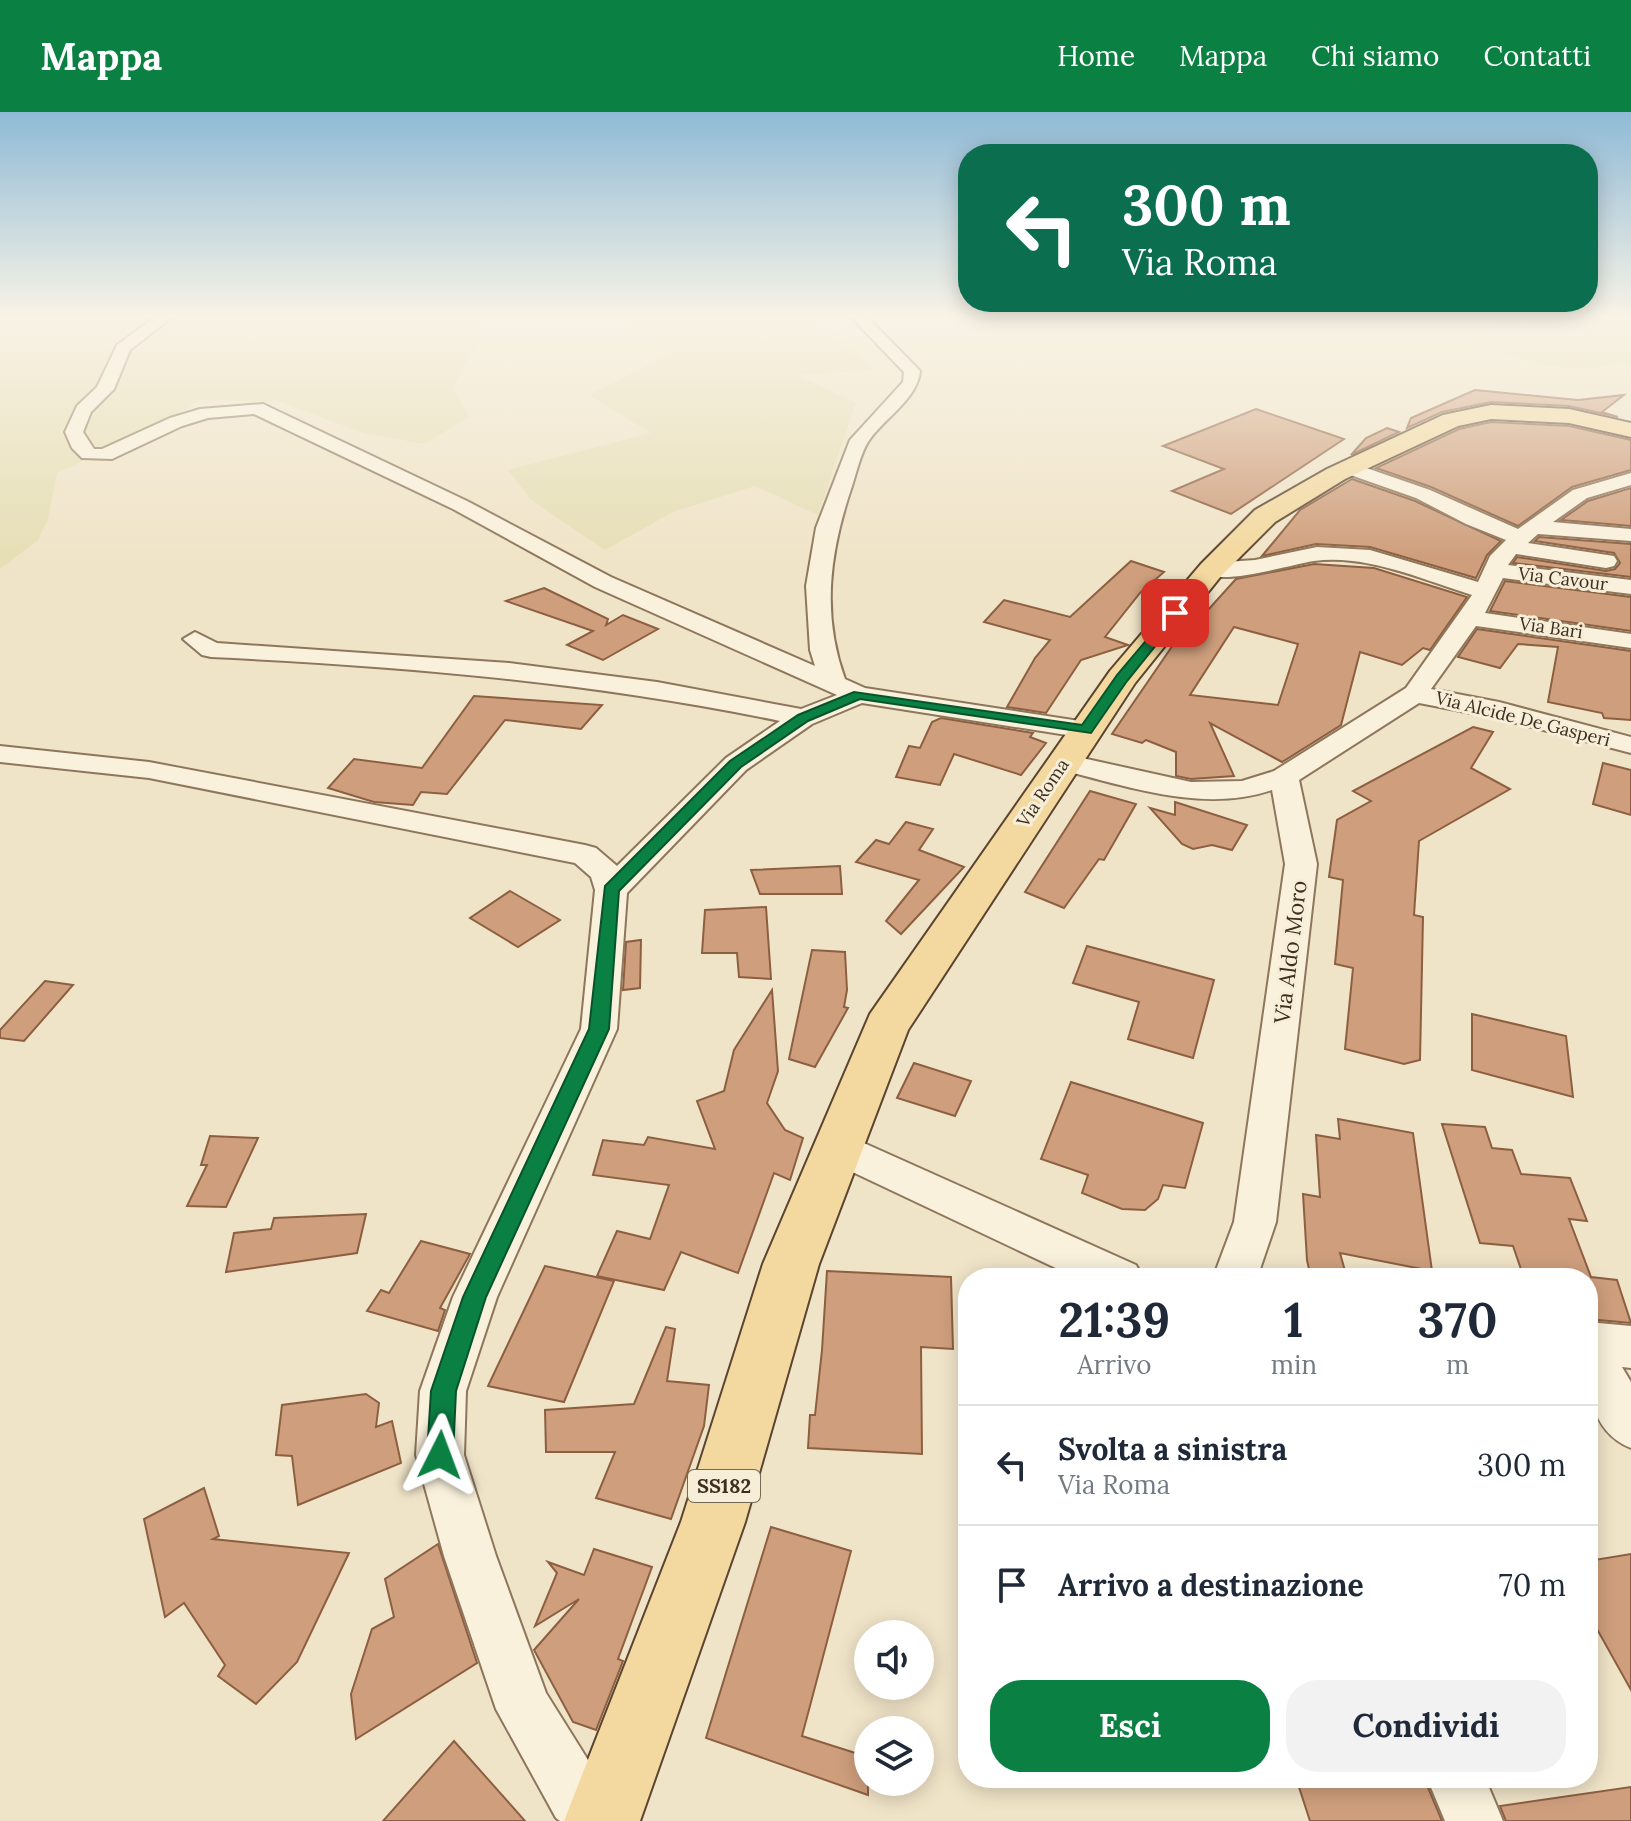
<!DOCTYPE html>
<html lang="it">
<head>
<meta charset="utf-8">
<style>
	body { margin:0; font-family:Lora,serif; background:#f2f2f3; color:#1f2937; height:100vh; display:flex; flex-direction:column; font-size:30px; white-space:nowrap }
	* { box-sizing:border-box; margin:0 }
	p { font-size:26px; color:#747a83 }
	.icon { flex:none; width:44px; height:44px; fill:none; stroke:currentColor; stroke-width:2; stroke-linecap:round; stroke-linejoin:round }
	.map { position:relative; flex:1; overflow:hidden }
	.details { position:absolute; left:958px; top:1156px; width:640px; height:520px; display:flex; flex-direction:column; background:#fff; border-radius:32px; box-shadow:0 4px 20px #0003 }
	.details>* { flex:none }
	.hud { position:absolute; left:958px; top:32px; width:640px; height:168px; border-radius:32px; box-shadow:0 4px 20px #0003; background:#0b6e4f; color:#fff; overflow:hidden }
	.tools { position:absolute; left:854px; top:1508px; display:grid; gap:16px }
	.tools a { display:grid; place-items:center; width:80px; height:80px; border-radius:50%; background:#fff; box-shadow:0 4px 20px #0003; font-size:40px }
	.pin { position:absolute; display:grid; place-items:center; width:68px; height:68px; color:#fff; margin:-34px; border-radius:16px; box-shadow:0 4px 12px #0006 }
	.me { position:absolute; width:88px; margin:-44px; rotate:3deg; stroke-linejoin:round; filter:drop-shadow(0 0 6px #0008) }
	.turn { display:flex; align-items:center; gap:28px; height:168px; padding:0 32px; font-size:36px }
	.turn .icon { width:104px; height:104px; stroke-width:2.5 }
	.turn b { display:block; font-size:56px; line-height:68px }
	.eta { display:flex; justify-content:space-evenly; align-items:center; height:136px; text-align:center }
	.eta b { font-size:48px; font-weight:700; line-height:56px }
	.action { display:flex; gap:16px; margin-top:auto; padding:16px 32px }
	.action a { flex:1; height:92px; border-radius:32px; background:#0b8043; color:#fff; font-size:32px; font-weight:700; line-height:92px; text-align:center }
	.action a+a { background:#f2f2f3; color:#1f2937 }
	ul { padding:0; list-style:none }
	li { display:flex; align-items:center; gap:24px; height:120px; padding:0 32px; border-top:2px solid #e0e1e3 }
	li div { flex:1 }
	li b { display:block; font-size:30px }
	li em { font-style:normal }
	header { display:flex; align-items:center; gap:48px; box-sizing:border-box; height:112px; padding:0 40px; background:#0b8043; color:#fff }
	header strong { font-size:38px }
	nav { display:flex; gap:44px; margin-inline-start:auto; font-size:28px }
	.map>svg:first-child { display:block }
</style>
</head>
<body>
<header>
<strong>Mappa</strong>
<nav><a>Home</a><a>Mappa</a><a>Chi siamo</a><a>Contatti</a></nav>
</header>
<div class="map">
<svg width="1631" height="1709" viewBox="0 0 1631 1709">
	<rect width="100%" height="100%" fill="#f0e4c8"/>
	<!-- farmland -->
	<g fill="#e6deb5">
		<path d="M0 205H491L453 276 469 305 424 332 363 321 281 290 201 288 154 316 57 361 48 407 38 428 0 457Z"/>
		<path d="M606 205H823L824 212 874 258 799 263 856 291 818 403 755 374 673 400 605 438 531 388 508 358 651 321 589 283 680 237Z"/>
		<path d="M1504 205H1631V252L1617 251 1589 257 1548 254 1491 237 1464 221Z"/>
	</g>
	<!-- building -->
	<g fill="#cf9f7d" stroke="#8d5f41" stroke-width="2" fill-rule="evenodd">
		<path d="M1475 278 1578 288 1624 283 1602 300 1618 305 1569 294 1491 290 1442 300 1407 316 1411 306Z"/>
		<path d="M1256 297 1344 327 1231 402 1172 379 1224 357 1163 334Z"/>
		<path d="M1491 310 1569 314 1631 328V358L1572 375 1518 414 1431 375 1376 356 1459 317Z"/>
		<path d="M1387 316 1399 320 1351 343 1366 326Z"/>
		<path d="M1352 367 1415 389 1501 429 1487 443 1476 466 1370 435 1316 432 1262 444 1300 398Z"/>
		<path d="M1631 376V414L1561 408 1588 389Z"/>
		<path d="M1539 425 1631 432V465L1513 451 1517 445 1606 459 1615 457 1620 451 1614 441 1535 429Z"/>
		<path d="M1131 449 1164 460 1140 481 1105 525 1128 533 1081 548 1046 601 1007 595 1035 546 1050 528 984 510 1004 488 1070 505Z"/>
		<path d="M1314 452 1374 456 1467 485 1430 538 1423 536 1402 553 1360 540 1341 613 1282 650 1210 611 1234 664 1191 667 1176 664V640L1146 628 1142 631 1112 622 1184 517 1189 519 1236 467ZM1234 515 1298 532 1278 593 1190 583Z"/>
		<path d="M1505 469 1631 485V519L1490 499Z"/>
		<path d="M544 476 608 507 606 513 623 503 658 517 603 548 567 533 593 519 506 489Z"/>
		<path d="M1477 517 1631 539V608L1604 606 1602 601 1548 590 1558 535 1518 532 1500 556 1458 545Z"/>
		<path d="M474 584 602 593 581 617 505 608 447 682 421 680 413 693 374 690 328 676 354 647 422 656Z"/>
		<path d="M941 606 1033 621 1030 625 1046 631 1021 663 954 642 940 673 896 665 909 634 920 636 932 610Z"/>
		<path d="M1473 615 1493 620 1471 656 1510 677 1419 729 1414 803 1423 805 1420 948 1404 952 1345 937 1353 856 1335 852 1343 768 1329 765 1337 708 1371 689 1353 679Z"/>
		<path d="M1603 651 1631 658V703L1593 692Z"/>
		<path d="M1090 679 1136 692 1104 748 1099 747 1064 796 1025 780Z"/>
		<path d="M1175 690 1247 713 1232 738 1212 733 1193 737 1182 732 1150 696 1175 703Z"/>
		<path d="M906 710 933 717 919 738 964 755 901 822 886 809 919 768 856 750 876 728 889 732Z"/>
		<path d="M840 754 842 782H760L751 758Z"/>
		<path d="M510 779 560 808 518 835 470 806Z"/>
		<path d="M766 795 771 867 739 865 737 841H702L705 798Z"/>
		<path d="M641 828 640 876 623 878 626 830Z"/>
		<path d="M1087 834 1214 868 1193 946 1128 927 1139 890 1073 871Z"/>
		<path d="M812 838 845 840 847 878 844 895 848 896 815 955 789 947Z"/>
		<path d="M45 869 73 873 24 929 0 926V918Z"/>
		<path d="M772 878 778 959 767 991 785 1018 803 1026 790 1068 774 1061 738 1161 681 1140 664 1178 597 1164 617 1119 650 1127 669 1073 593 1063 603 1028 644 1033 648 1025 715 1037 697 989 724 979 734 938Z"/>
		<path d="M1472 902 1566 924 1573 985 1472 958Z"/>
		<path d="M914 951 971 969 955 1004 897 986Z"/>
		<path d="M1071 970 1203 1011 1185 1076 1163 1073 1158 1087 1145 1098 1122 1097 1082 1081 1088 1063 1041 1047Z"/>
		<path d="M1338 1007 1413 1021 1432 1159 1340 1141 1347 1166H1311L1307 1148 1303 1082 1320 1085 1316 1023 1340 1027Z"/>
		<path d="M1442 1012 1485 1015 1492 1036 1512 1038 1521 1062 1570 1066 1587 1109 1569 1107 1591 1165 1617 1168 1631 1211 1588 1207V1166H1524L1513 1134 1480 1131Z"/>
		<path d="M210 1024 258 1026 226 1095 187 1094 207 1053H201Z"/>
		<path d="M366 1102 357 1141 226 1160 234 1121 271 1117 274 1106Z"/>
		<path d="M421 1129 470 1142 440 1196 445 1198 438 1219 367 1199 381 1178 389 1181Z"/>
		<path d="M545 1154 614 1169 564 1290 488 1274Z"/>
		<path d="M827 1159 951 1165 953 1237 921 1235 922 1342 808 1336 810 1303H815L822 1238Z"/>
		<path d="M666 1215 675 1217 667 1269 709 1273 704 1314 671 1407 596 1386 615 1340H546L545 1298 634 1292Z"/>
		<path d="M366 1282 379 1291 376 1315 392 1309 401 1351 298 1393 292 1344 276 1343 282 1293Z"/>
		<path d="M204 1376 219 1424 213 1427 349 1441 297 1550 256 1592 218 1564 225 1553 184 1491 165 1505 144 1407Z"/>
		<path d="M771 1415 851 1439 802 1624 868 1645V1683L706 1626Z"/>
		<path d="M438 1432 477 1551 356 1627 351 1582 372 1517 394 1505 385 1467Z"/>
		<path d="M594 1437 652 1455 618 1547 623 1549 596 1618 573 1610 534 1538 579 1487 535 1514 557 1461 548 1450 584 1463Z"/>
		<path d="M1631 1442V1578L1588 1501V1449Z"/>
		<path d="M454 1629 525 1709H383Z"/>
		<path d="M1296 1666H1424L1442 1709H1310Z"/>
		<path d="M1631 1675V1709H1506L1500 1694Z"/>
	</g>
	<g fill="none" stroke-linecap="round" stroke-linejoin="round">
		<defs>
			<g id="street">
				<path d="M155 205H172L130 238 114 277 91 300 83 320 94 337H102L170 306 200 297 263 292 467 389 611 465 815 554 810 538 806 474 816 416 850 328 903 270 904 260 851 205H867L920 259C918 286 885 306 870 327 861 339 857 359 852 374 830 439 821 501 845 567L865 576 1086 610 1096 612 1100 618 1096 624 1086 626 862 591 812 612 746 658 627 781 617 917 497 1185 466 1279 464 1343 496 1444 546 1581 598 1664 623 1687 631 1709H560L556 1706 496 1597 444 1444 416 1343 420 1279 453 1185 581 917 595 778 591 765 575 751 149 666 0 650V634L149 650 585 733 596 736 617 754 726 646 780 609C592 570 402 554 211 545L202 543 183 527 195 520 217 531 509 551 657 570 801 597 837 583 595 475 453 397 254 302 208 306 182 314 112 347 82 346 72 336 65 320 77 294 97 275 117 233Z"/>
				<path d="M1349 350 1430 378 1518 417 1573 378 1631 361V373L1587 386 1553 410 1631 417V429L1538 422 1528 431 1614 444 1617 449 1614 454 1606 456 1516 442 1508 453 1631 468V482L1503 466 1485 501 1631 522V536L1476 514 1431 577 1499 590 1631 625V641L1497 606 1419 591 1299 668 1317 752 1276 1110 1257 1166H1213L1234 1110 1285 752 1272 678C1202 702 1124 673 1054 656L1050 650 1054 644 1064 642 1191 670 1242 669 1274 659 1406 576 1472 483C1423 468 1367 442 1314 449 1292 452 1214 477 1200 458L1211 451 1255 448 1317 435 1370 438 1478 470 1490 444 1506 428 1466 412 1416 386 1342 360 1339 356Z"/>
				<path d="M837 1019 1136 1153 1143 1166H1077L823 1046 817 1035 823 1024Z"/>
				<path d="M1588 1210 1631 1214V1256L1622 1255 1631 1270V1336C1581 1316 1588 1255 1588 1210Z"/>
				<path d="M1427 1666H1485L1503 1709H1445Z"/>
			</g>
			<path id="primary" d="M1491 293 1569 297 1631 311V325L1569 311 1491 307 1458 314 1345 367 1275 410 1221 464 1135 571 908 918 819 1152 745 1410 640 1709H564L681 1410 763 1152 870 902 1110 559 1201 452 1255 398 1327 357 1443 303Z"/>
		</defs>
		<!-- street casing -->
		<use href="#street" stroke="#8d765c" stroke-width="4"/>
		<!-- primary casing -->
		<use href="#primary" stroke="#5b4430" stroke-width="4"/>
		<!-- street -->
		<use href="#street" fill="#faf1dc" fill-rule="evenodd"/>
		<!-- primary -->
		<use href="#primary" fill="#f3d9a0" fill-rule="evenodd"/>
	</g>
	<!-- sky -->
	<linearGradient id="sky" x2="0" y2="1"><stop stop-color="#8fbad6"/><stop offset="0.46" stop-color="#f8f3e6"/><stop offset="1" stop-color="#f8f3e6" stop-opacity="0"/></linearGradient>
	<rect width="1631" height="444" fill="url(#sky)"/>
	<!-- route -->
	<path fill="#0b8043" stroke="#07532c" stroke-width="2" d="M1171 499 1182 501 1127 569 1091 621 860 587 808 609 741 655 619 779 609 917 486 1185 456 1279 453 1343 449 1352 440 1356 431 1352 427 1343 431 1279 463 1185 589 917 605 774 730 649 798 603 854 580 1082 613 1117 563Z"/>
	<g text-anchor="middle" stroke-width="6" stroke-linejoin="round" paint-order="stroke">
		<!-- far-street labels -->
		<g font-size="18" fill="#3d2e20" stroke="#f7eed8">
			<text transform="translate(1563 467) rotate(7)" y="6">Via Cavour</text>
			<text transform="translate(1551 516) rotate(8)" y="6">Via Bari</text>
			<text transform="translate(1523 607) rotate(14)" y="6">Via Alcide De Gasperi</text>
			<text transform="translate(1043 681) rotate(-56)" y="6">Via Roma</text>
		</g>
		<!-- shield labels -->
		<rect fill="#f7eed8" stroke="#756857" stroke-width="2" x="688" y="1358" width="72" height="32" rx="6"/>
		<g font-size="20" font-weight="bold" fill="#3d2e20">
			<text x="724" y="1381">SS182</text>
		</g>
		<!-- street labels -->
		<g font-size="22" fill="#3d2e20" stroke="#f7eed8">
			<text transform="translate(1290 840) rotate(-83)" y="8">Via Aldo Moro</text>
		</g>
	</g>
</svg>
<div class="tools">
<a><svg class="icon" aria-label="sound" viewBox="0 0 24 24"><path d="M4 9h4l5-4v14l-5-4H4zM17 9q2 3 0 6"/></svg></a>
<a><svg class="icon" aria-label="layers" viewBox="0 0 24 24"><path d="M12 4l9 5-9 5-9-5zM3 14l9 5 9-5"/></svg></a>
</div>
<div class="pin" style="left:1175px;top:501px;background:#d93025"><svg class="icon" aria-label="arrive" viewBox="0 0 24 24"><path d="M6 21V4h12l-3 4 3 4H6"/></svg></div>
<svg class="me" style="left:440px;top:1343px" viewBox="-20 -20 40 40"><path d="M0-17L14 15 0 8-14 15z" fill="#0b8043" stroke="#fff" stroke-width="4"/></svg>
<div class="hud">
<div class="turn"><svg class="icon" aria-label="left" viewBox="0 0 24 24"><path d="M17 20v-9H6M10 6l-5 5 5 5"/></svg><div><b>300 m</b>Via Roma</div></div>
</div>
<section class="details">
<div class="eta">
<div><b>21:39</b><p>Arrivo</p></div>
<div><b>1</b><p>min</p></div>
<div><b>370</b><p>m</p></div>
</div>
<ul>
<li><svg class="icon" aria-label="left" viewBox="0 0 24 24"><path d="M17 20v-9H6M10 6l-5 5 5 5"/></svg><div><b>Svolta a sinistra</b><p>Via Roma</p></div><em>300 m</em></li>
<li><svg class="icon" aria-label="arrive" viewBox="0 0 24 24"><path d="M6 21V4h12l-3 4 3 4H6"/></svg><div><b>Arrivo a destinazione</b></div><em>70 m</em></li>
</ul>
<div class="action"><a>Esci</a><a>Condividi</a></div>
</section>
</div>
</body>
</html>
